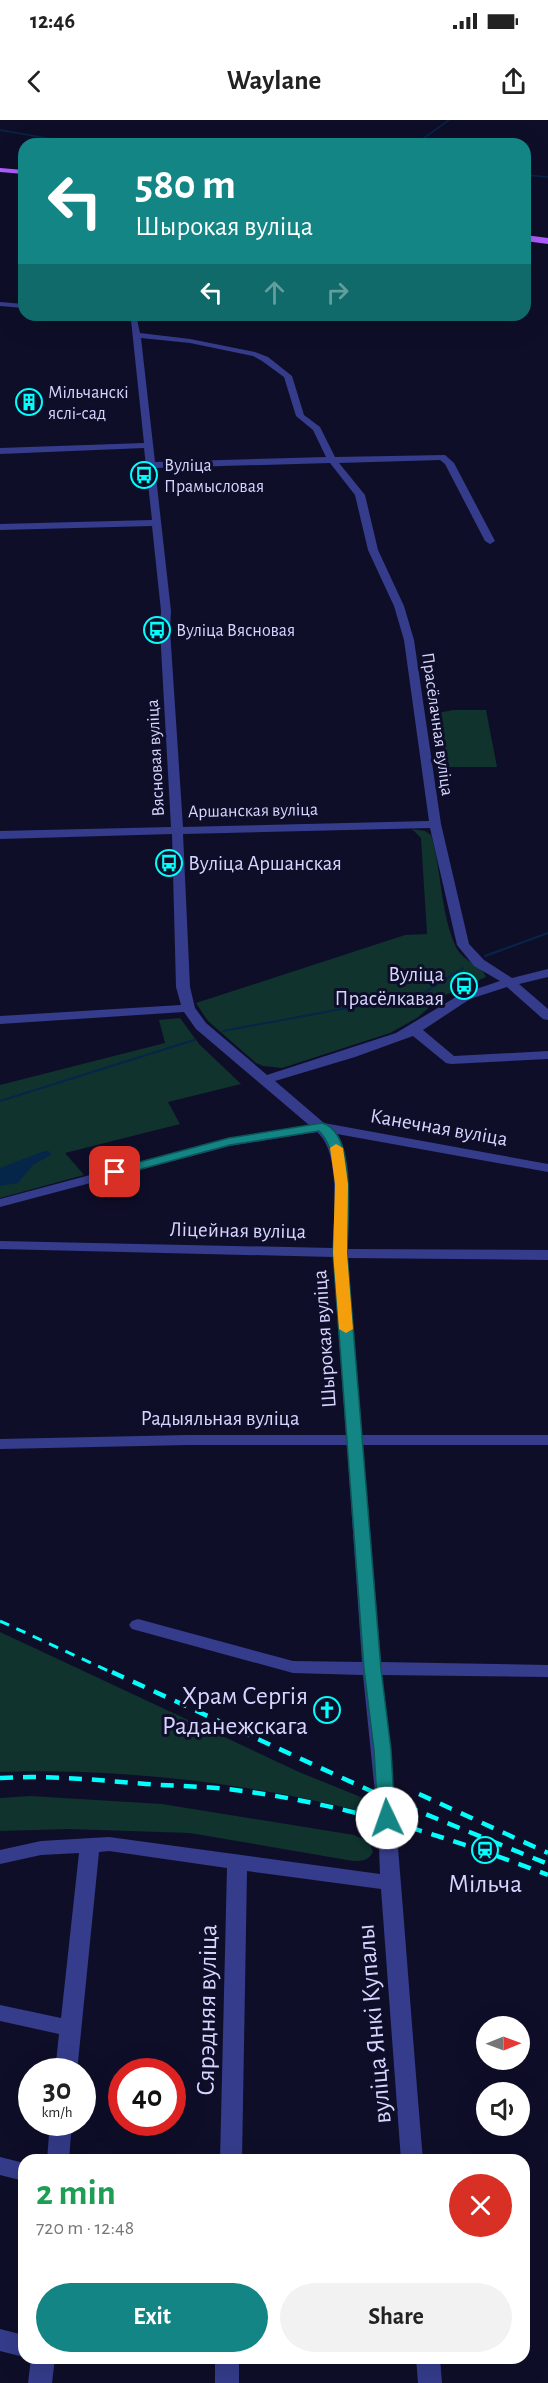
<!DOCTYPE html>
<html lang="en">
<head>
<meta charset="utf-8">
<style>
	body { margin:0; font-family:"Alegreya Sans",sans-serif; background:#f2f2f2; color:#222; height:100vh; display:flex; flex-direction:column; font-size:22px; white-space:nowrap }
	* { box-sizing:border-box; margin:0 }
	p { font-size:20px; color:#767676 }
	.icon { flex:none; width:33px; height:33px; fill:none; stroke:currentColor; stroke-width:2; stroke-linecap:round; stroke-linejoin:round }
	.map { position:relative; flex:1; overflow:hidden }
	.details { position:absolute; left:18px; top:2034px; width:512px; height:210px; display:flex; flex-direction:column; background:#fff; border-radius:18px; box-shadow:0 6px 24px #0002 }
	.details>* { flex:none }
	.guide { position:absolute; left:18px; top:18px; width:513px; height:183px; border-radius:18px; box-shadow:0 6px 24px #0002; background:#138584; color:#fff; overflow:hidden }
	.needle { width:39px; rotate:89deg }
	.tools { position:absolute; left:476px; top:1896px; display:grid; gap:12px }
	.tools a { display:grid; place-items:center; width:54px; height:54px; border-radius:50%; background:#fff; box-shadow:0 6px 24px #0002; font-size:30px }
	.speed { position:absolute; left:18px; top:1938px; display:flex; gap:12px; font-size:30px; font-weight:700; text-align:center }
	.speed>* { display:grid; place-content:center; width:78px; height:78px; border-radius:50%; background:#fff; box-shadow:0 6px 24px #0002; line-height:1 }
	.speed small { font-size:15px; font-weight:400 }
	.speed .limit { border:9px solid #d22; background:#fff; color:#111 }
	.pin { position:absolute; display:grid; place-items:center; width:51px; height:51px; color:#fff; margin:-26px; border-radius:12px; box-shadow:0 3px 9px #0006 }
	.me { position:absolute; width:66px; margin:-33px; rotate:357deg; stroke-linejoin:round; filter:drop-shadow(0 0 4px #0008) }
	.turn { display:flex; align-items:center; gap:21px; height:126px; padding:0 18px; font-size:27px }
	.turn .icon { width:78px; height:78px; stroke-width:2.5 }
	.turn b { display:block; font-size:42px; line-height:51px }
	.lanes { display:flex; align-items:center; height:57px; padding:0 18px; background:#0003; justify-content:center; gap:30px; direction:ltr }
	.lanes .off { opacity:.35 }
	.round { display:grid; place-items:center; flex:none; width:63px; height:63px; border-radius:32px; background:#f2f2f2 }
	.overview { display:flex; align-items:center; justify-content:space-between; height:102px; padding:0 18px }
	h1 { font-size:36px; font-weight:700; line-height:45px; color:#1e9e55 }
	.primary-button { display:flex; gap:12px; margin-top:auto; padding:12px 18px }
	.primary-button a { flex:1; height:69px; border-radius:36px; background:#138584; color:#fff; font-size:24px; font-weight:700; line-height:69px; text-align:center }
	.primary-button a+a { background:#f2f2f2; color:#222 }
	.status { display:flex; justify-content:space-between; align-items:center; height:42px; padding:0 30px; background:#fff; direction:ltr }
	.status svg { height:16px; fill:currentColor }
	header { display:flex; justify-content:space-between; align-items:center; height:78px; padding:0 18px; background:#fff; font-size:27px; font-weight:700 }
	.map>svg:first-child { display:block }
</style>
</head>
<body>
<div class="status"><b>12:46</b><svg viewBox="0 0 49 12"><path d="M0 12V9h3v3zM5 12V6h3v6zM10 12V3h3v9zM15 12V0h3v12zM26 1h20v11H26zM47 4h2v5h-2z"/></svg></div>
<header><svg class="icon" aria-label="back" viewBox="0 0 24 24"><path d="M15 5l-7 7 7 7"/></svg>Waylane<svg class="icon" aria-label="share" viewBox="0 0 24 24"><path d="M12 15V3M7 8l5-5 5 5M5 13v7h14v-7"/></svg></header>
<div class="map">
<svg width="548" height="2263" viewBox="0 0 548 2263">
	<rect width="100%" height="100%" fill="#0f0e29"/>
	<!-- green -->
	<g fill="#10332e">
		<path d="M453 590H486L497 647H447L438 593Z"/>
		<path d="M412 709 425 711 431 715C442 751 440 790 455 825 461 841 484 847 486 857L441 877 417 898 390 913 282 948 263 946 256 943 208 901 196 883 405 815 427 814 421 718Z"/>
		<path d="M180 898 199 924 241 964 168 982 180 1004 65 1033 84 1055 0 1078V965L165 923 159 900Z"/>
		<path d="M0 1512 299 1652 368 1680 367 1693C252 1663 119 1648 0 1652Z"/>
		<path d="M30 1676 162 1684 354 1715 369 1722 373 1732C368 1741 362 1741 353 1741L190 1713 68 1709 0 1711V1678Z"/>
	</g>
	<!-- water -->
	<path fill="#062649" d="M44 1031H49L51 1035 33 1045 18 1063 0 1066V1048Z"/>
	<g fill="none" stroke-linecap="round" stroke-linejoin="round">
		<!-- stream-far1 -->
		<g stroke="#062649" stroke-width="1.5">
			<path d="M0 10 80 24"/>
			<path d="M416 24 449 0"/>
			<path d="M525 55 548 57"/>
		</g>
		<!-- stream -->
		<g stroke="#062649" stroke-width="2">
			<path d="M485 836 548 813"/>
			<path d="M223 911 412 876 425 872 463 848"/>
			<path d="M0 981 194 920"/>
		</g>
		<!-- minor -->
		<g fill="#353c8b" fill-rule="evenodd">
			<path d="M0 182 24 184V188L0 186Z"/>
			<path d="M128 195H136L140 213 190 219 255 232 268 237 292 256 304 295 320 307 335 337 445 335 454 343 495 421 490 424 485 421 445 344 440 340 339 343 365 375 378 430 404 486 414 520 441 704 469 824 484 840 512 858 548 849V857L519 864 548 889V900L543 899 507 867 470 879 423 910 454 936 548 931V939L451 944 446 943 413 916 355 937 275 961 324 1003 548 1044V1052L337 1014C353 1034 348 1102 348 1129L548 1130V1140L348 1138 362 1315H548V1325H363L381 1542 548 1545V1557L382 1555C399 1716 409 1878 423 2040H401L381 1769 247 1751 242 2040H220L227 1748 109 1731 99 1732 77 1952H55L59 1914 0 1901V1885L61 1898 79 1733 41 1735 0 1744V1730L41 1721 109 1717 380 1754 378 1702 363 1555 293 1553 132 1509 129 1505 132 1501 138 1499 293 1541 362 1542 347 1325H188L0 1329V1319L188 1315H346L333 1137 0 1129V1121L333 1128C333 1098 342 1033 317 1012L230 1026 0 1087V1079L229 1018 309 1005 196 909 184 892 0 904V896L181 885 176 867 172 714 0 719V711L171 707 160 510 161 491 152 406 0 410V404L152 400 144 328 0 334V328L144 323 131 200ZM141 218 190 223 253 236 262 241 284 257 296 296 313 310 326 337 155 342ZM330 343 355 375 368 430 394 486 404 520 429 701 183 707 170 510 171 491 155 348ZM430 708 457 825 474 846 500 861 461 874 396 913 267 955 206 903 195 888 190 867 183 714Z"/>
			<path d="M50 2002H72L69 2040H47Z"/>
			<path d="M0 2037 24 2043V2061L0 2055Z"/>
			<path d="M0 2209 24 2215V2237L0 2231Z"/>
			<path d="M31 2238H55L52 2263H28Z"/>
			<rect x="215" y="2238" width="24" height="25"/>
			<path d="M416 2238H440L442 2263H418Z"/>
		</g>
		<!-- major -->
		<g fill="#b05cff" fill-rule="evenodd">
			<path d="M0 48 24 50V54L0 52Z"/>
			<path d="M525 115 548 118V124L525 121Z"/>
		</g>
		<!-- rail-far1 -->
		<path stroke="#01fffc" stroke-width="3" stroke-dasharray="10 8" stroke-linecap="butt" d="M0 1501 115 1554"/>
		<!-- rail -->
		<g stroke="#01fffc" stroke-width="4.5" stroke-dasharray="13 10" stroke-linecap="butt">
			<path d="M112 1552 386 1678 548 1744"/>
			<path d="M0 1658C49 1655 97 1660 146 1664 173 1666 200 1666 227 1669 338 1682 444 1715 548 1755"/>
			<path d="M419 1674 548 1733"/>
		</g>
	</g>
	<!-- route -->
	<path fill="#138584" stroke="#0c5656" stroke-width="1.5" d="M322 1003C358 1012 347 1104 347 1133L381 1549 391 1630 395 1698 393 1703 387 1705 381 1703 378 1698 374 1630 364 1549 333 1133C334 1100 344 1035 319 1011L230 1025 115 1056 108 1052 110 1050 229 1018Z"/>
	<!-- slow -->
	<path fill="#f59e0b" d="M336 1024 343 1028 348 1064 347 1133 353 1209 346 1213 339 1209 333 1133 335 1064 330 1028Z"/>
	<!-- icons -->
	<defs>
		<symbol id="building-ring" viewBox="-11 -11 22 22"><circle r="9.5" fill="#0f0e29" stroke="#01fffc" stroke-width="1.5"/><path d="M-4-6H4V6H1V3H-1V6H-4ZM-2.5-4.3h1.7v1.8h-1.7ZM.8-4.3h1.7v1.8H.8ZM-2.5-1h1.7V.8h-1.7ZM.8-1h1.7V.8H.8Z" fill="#01fffc"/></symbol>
		<symbol id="bus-ring" viewBox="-11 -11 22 22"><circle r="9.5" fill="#0f0e29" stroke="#01fffc" stroke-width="1.5"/><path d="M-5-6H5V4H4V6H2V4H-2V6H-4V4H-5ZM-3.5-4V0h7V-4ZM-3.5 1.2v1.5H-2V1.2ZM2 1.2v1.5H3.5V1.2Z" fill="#01fffc"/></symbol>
		<symbol id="church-ring" viewBox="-11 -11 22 22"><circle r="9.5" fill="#0f0e29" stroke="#01fffc" stroke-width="1.5"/><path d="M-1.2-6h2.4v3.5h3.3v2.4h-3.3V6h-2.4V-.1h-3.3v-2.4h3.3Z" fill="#01fffc"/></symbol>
		<symbol id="station-ring" viewBox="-11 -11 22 22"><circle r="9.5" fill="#0f0e29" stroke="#01fffc" stroke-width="1.5"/><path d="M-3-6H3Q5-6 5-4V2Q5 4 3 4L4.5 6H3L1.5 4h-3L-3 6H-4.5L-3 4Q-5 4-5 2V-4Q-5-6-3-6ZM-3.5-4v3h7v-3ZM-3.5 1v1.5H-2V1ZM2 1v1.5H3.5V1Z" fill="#01fffc"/></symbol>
	</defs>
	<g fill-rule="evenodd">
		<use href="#building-ring" x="14" y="267" width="30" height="30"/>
		<use href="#bus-ring" x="129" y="340" width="30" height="30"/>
		<use href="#bus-ring" x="142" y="495" width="30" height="30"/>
		<use href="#bus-ring" x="154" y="728" width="30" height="30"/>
		<use href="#bus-ring" x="449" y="851" width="30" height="30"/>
		<use href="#church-ring" x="312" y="1575" width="30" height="30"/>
		<use href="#station-ring" x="470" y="1715" width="30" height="30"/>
	</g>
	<g text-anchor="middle" stroke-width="6" stroke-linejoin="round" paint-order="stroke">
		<!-- far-poi labels -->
		<g font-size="18" fill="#d6d5ff" stroke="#0f0e29" text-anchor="start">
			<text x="48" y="278">Мільчанскі<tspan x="48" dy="21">яслі-сад</tspan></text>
			<text x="164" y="351">Вуліца<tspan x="164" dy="21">Прамысловая</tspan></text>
			<text x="176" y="516">Вуліца Вясновая</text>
		</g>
		<!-- far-street labels -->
		<g font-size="18" fill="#d6d5ff" stroke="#0f0e29">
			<text transform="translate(438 604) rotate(82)" y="6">Прасёлачная вуліца</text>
			<text transform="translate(155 638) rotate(-93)" y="6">Вясновая вуліца</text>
			<text transform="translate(253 690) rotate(-1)" y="6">Аршанская вуліца</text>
		</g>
		<!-- poi labels -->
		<g font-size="21" fill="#d6d5ff" stroke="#0f0e29" text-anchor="start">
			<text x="188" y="750">Вуліца Аршанская</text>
			<text x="444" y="861" text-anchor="end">Вуліца<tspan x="444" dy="24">Прасёлкавая</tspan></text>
		</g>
		<!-- street labels -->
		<g font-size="21" fill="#d6d5ff" stroke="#0f0e29">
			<text transform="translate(439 1007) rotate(10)" y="7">Канечная вуліца</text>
			<text transform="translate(238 1110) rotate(1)" y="7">Ліцейная вуліца</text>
			<text transform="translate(324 1219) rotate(-94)" y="7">Шырокая вуліца</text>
			<text x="220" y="1305">Радыяльная вуліца</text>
		</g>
		<!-- near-poi labels -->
		<g font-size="26" fill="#d6d5ff" stroke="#0f0e29" text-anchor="end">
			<text x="308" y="1584">Храм Сергія<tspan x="308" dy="30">Раданежскага</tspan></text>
			<text x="485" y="1772" text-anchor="middle">Мільча</text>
		</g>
		<!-- near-street labels -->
		<g font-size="26" fill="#d6d5ff" stroke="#0f0e29">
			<text transform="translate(206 1890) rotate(-89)" y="9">Сярэдняя вуліца</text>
			<text transform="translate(373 1904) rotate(-95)" y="9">вуліца Янкі Купалы</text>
		</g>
	</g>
</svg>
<div class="tools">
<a><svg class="needle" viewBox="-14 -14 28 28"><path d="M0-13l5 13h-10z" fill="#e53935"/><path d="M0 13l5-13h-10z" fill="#767676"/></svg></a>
<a><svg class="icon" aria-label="sound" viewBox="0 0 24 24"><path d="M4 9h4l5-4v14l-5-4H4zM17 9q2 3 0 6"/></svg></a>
</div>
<div class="speed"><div>30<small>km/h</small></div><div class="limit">40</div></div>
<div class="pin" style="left:115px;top:1052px;background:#d93025"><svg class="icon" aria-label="arrive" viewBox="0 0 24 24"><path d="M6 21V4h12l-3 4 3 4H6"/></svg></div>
<svg class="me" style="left:387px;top:1698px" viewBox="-20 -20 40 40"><circle r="19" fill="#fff"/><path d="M0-13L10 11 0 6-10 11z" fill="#138584"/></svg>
<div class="guide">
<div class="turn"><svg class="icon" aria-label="left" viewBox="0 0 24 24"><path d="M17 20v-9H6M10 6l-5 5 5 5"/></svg><div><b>580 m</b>Шырокая вуліца</div></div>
<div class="lanes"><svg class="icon" aria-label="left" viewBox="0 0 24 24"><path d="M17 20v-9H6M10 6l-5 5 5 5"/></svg><svg class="icon off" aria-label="ahead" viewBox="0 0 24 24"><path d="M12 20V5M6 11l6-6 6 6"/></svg><svg class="icon off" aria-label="right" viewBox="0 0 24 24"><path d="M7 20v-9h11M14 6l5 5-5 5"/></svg></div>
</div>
<section class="details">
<div class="overview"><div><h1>2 min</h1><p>720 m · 12:48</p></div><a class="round" style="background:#d93025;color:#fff"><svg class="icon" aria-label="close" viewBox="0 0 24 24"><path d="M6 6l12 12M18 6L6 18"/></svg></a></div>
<div class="primary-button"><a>Exit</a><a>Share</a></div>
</section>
</div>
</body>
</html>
